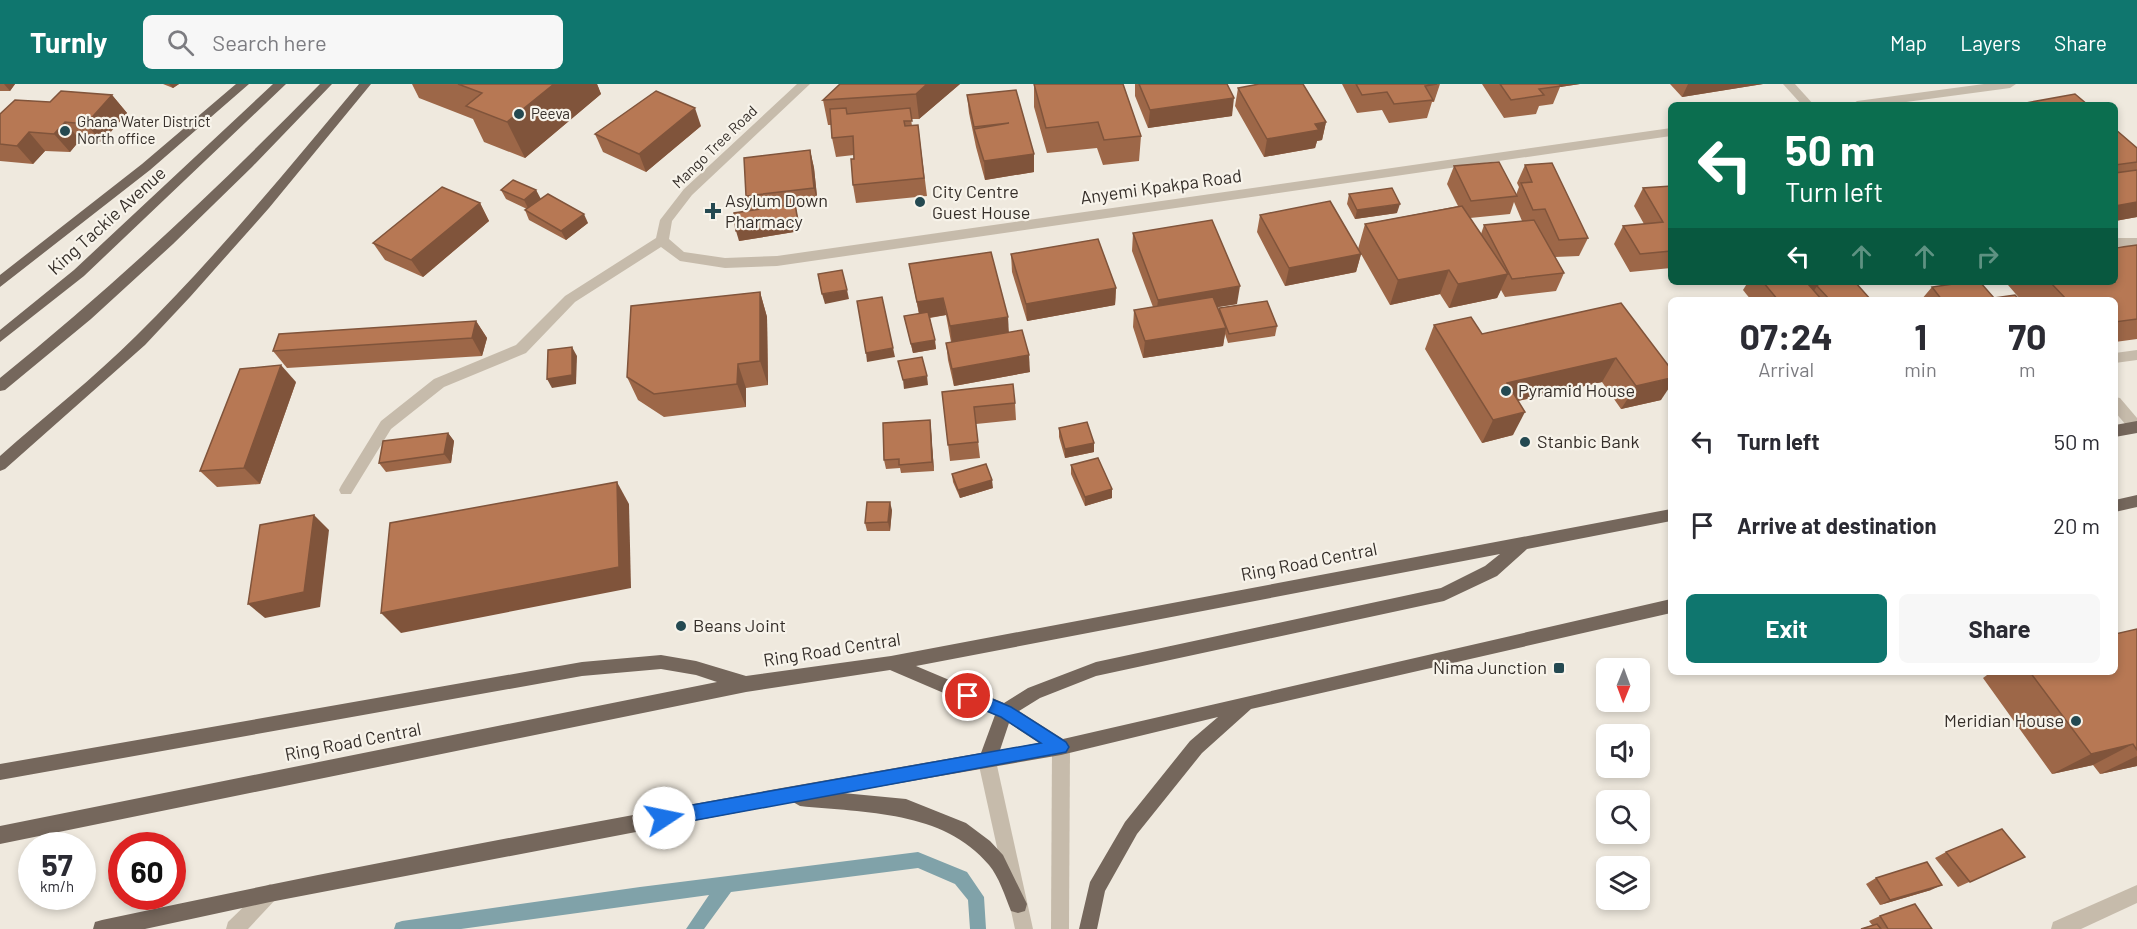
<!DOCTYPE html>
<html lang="en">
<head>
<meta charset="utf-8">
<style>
	body { margin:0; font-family:Barlow,sans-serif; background:#f7f7f7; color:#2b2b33; height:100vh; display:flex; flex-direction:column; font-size:22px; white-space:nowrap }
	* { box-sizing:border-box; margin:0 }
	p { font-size:20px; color:#7c7c81 }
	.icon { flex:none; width:33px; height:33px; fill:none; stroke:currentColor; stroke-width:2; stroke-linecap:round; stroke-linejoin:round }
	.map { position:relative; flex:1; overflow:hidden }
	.sheet { position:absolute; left:1668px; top:213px; width:450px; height:378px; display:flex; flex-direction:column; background:#fff; border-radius:9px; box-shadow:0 3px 9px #0003 }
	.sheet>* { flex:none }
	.banner { position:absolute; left:1668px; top:18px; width:450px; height:183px; border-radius:9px; box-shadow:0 3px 9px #0003; background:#0b6e4f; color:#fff; overflow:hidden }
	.needle { width:39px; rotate:181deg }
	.buttons { position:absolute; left:1596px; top:574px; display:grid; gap:12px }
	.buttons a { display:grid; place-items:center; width:54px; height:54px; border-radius:9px; background:#fff; box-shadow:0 3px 9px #0003; font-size:30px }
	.speed { position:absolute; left:18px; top:748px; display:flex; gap:12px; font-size:30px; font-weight:700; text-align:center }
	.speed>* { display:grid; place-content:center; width:78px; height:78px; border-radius:50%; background:#fff; box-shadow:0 3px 9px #0003; line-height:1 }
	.speed small { font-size:15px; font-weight:400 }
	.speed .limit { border:9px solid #d22; background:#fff; color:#111 }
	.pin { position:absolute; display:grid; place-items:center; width:51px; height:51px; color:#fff; margin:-26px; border:3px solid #fff; border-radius:50%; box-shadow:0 2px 6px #0007 }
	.me { position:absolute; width:66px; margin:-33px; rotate:79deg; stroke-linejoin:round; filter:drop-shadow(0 0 4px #0008) }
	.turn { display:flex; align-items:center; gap:21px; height:126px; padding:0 18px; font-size:27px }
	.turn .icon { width:78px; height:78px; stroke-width:2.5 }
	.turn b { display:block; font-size:42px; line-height:51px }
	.lanes { display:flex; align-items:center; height:57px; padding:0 18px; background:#0003; justify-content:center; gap:30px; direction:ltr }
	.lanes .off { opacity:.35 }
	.eta { display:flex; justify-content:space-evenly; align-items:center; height:102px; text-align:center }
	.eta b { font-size:36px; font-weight:700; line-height:42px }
	.button { display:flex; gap:12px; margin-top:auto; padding:12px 18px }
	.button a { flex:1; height:69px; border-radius:9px; background:#0f766e; color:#fff; font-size:24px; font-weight:700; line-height:69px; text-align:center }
	.button a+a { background:#f7f7f7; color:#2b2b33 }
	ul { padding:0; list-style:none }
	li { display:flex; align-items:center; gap:18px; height:84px; padding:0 18px }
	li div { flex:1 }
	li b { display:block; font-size:22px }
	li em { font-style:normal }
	header { display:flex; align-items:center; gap:36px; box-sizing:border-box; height:84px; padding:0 30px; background:#0f766e; color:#fff }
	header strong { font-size:28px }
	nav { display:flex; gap:33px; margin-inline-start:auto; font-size:21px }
	.search { width:420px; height:54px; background:#f7f7f7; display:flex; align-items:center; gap:15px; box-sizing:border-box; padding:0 21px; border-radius:9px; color:#7c7c81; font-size:22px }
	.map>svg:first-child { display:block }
</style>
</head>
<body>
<header>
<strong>Turnly</strong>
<div class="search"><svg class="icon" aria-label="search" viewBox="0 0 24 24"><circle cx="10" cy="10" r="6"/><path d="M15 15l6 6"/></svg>Search here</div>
<nav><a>Map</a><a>Layers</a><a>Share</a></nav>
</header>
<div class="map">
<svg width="2137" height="845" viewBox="0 0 2137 845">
	<rect width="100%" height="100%" fill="#efe9de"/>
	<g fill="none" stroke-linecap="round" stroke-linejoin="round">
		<!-- stream -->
		<path fill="#80a2a9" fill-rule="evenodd" d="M918 768 967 788 984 813 986 845H970L968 816 955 800 918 784 731 808 704 845H686L709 811 461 845H394L396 839 402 837 640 803Z"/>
		<!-- minor -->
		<g fill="#c6bbab" fill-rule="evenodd">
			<path d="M797 0H810L692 111 672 137 669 155 684 168 725 174 777 172 1671 44V52L777 182 725 184 680 177 661 163 575 218 526 269 444 303 391 345 351 410H341L339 406 341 402 381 337 434 295 516 261 565 212 656 154 660 136 684 105Z"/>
			<path d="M1783 0H1795L1814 21H1802Z"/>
			<path d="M1984 0H2016L2010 4 1884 21H1851L1857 17Z"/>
			<rect x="2115" y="154" width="22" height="8"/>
			<path d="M2137 266V276L2115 279V269Z"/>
			<path d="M2115 313 2120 314 2137 334V348L2131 347 2115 328Z"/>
			<path d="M1061 655 1067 657 1070 663 1069 845H1051L1052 663 1055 657Z"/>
			<path d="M987 669 993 671 996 677 1033 845H1015L978 677 981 671Z"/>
			<path d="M270 800 276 803 279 809 276 815 248 845H226L228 838 264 803Z"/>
			<path d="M2137 801V819L2081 845H2051L2053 838Z"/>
		</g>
		<!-- major -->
		<g fill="#75675c" fill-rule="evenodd">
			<path d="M236 0H249L150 86 0 203V191L142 80Z"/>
			<path d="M273 0H286L84 192 0 258V246L74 186Z"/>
			<path d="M320 0H332L252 83 173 160 91 235 5 306 0 307V294C113 203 218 104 320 0Z"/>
			<path d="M359 0H371L269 124 190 213 145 261 5 385 0 387V372C45 332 94 294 136 252 216 173 287 86 359 0Z"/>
			<path d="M2137 337V349L2115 353V341Z"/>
			<path d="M2137 411V423L2115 428V416Z"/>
			<path d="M1671 425V437L1527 465 1497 492 1444 517 1096 592 1040 614 1019 627 1063 655 1671 515V529L1251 625 1202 669 1137 750 1105 807 1097 845H1079L1090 798 1125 738 1190 657 1218 633 1061 671 843 709 906 715 966 739 990 757 1003 771 1027 820 1025 827 1018 829 1011 827C1005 812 999 793 989 781 943 726 865 729 800 722L793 718 270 818 145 845H93L95 838 102 836C394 773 687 720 981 669L995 631 890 586 746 608 0 760V742L717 598 696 591 661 585 582 592 0 696V680L582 578 661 571 696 577 746 592 891 572ZM1500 470 1485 482 1441 504 1096 578 1028 604 1004 619 916 582ZM1009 639 1039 659 1000 666Z"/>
		</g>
	</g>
	<!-- wall -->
	<g fill="#9d6748" fill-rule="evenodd">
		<path d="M0 0H15L10 7H0Z"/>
		<path d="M163 0H179L173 4Z"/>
		<path d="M412 0H597L601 10 525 74 484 58 473 35 419 14Z"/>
		<path d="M960 0 919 35H911L912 42 918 41 927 112 856 119 853 101 854 71 836 73 832 54 831 41H828L823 16Z"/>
		<path d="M1034 0H1123L1141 52 1139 77 1103 81 1097 64 1047 69 1034 23Z"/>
		<path d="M1135 0H1227L1232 32 1148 44 1135 12Z"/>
		<path d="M1342 0H1440L1434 18H1432L1427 34 1389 39 1382 26 1357 29Z"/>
		<path d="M1482 0H1580L1560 3 1553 20 1539 22 1536 30 1504 34Z"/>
		<path d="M1670 0H1763L1682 13Z"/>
		<path d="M1238 4 1326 38 1322 56 1317 57 1315 64 1264 73 1235 22Z"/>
		<path d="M112 11 127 29 102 58 80 56 70 68 45 67 33 80 0 77V30L50 18Z"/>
		<path d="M967 11 1034 70V88L985 96 976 63 969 29Z"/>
		<path d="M701 42 646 88 603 68 595 50Z"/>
		<path d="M2115 45 2137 64V133L2115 137Z"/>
		<path d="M810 66 814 84 818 122 796 124 800 147 739 157 750 127 746 112Z"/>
		<path d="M1525 81 1588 154 1579 172 1555 173 1564 189 1556 207 1505 213 1501 206 1497 214 1449 224 1440 210 1390 221 1361 170 1356 188 1285 202 1257 148 1260 131 1358 165 1365 140 1458 122 1447 100 1454 82 1516 111 1519 103 1517 99ZM1514 118 1522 137 1484 141 1481 150 1470 134 1510 130Z"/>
		<path d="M1671 102V184L1630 188 1614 160 1623 142 1644 140 1634 122 1643 104Z"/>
		<path d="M501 106H536L540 115 588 139 566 156 529 136 525 126 527 125 506 115Z"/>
		<path d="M1349 110 1397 129 1355 135 1347 120Z"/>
		<path d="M480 119 489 137 423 193 385 176 373 159Z"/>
		<path d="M1133 149 1237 220 1217 223 1219 227V224L1277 242 1275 252 1228 259 1225 250 1223 262 1143 274 1133 243 1134 226 1153 223 1132 167Z"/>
		<path d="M2137 161V255L2115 258V216H2021L2008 201 2011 198H2115Z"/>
		<path d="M1011 170 1116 204 1115 221 1027 237 1012 188Z"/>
		<path d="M909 180 1009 248 1030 288 954 302 948 276 946 259 951 258 946 231 930 234 936 265 913 269 904 232 919 230Z"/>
		<path d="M1748 198H1855L1871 216H1751L1743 206Z"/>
		<path d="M1932 203 1994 214 2020 216H1921Z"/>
		<path d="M760 208 767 233 768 301 746 304V323L664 333 638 316 627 293Z"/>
		<path d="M1621 219 1661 316 1621 325 1602 298 1518 317 1513 351 1482 359 1425 265 1434 241 1482 250Z"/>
		<path d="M476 237 487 254 482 272 287 284 273 267Z"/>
		<path d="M296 298 260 400 217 403 200 387Z"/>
		<path d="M942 308 1015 319 1016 336 976 340 980 374 950 377Z"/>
		<path d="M930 336 934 387 901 389 900 384 886 385 884 376Z"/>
		<path d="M1059 344 1094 359V368L1065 374 1059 353Z"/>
		<path d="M448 349 454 357 451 379 386 388 379 379Z"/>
		<path d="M1071 381 1112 414 1085 422 1071 390Z"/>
		<path d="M952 390 993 404 960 414 953 398Z"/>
		<path d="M892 426 890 447H867L865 439Z"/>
		<path d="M2137 545V682L2100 690 2093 681 2052 690 1983 594 1991 588H2115Z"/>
		<path d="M1946 768 2025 773 1958 803 1935 774Z"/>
		<path d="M1876 794 1931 806 1880 821 1866 800Z"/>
		<path d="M1880 832 1932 845H1861L1872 841 1869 837Z"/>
	</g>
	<!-- shaded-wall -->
	<g fill="#80543b">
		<path d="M4 0H15L10 7Z"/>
		<path d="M169 0H179L173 4Z"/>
		<path d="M554 0H597L601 10 525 74 507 38Z"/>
		<path d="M927 0H960L919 35 916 10Z"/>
		<path d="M1559 0H1580L1560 3 1561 2Z"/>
		<path d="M1688 0H1763L1682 13Z"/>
		<path d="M112 11 127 29 102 58 86 40Z"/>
		<path d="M1234 14 1232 32 1148 44 1150 26Z"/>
		<path d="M695 24 701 42 646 88 639 70Z"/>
		<path d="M65 38 80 56 70 68 54 50Z"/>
		<path d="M1326 38 1322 56 1317 57 1315 64 1264 73 1267 55 1315 40Z"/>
		<path d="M29 48 45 67 33 80 17 62Z"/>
		<path d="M810 66 814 84 818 122 814 104Z"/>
		<path d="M1034 70V88L985 96 984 77Z"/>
		<path d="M536 106 541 115 529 126 524 116Z"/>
		<path d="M2137 118V133L2115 137V122Z"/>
		<path d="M480 119 489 137 423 193 411 176Z"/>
		<path d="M795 120 800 147 739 157 736 147Z"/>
		<path d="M1400 120 1397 129 1355 135 1357 126Z"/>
		<path d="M584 130 588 139 566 156 561 147Z"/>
		<path d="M1361 170 1356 188 1285 202 1289 184Z"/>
		<path d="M1449 186 1440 210 1390 221 1398 196Z"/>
		<path d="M1508 190 1497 214 1449 224 1458 200Z"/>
		<path d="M1816 198H1820L1808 215V200Z"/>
		<path d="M1240 202 1237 220 1156 233 1158 216Z"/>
		<path d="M1116 204 1115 221 1027 237 1026 220Z"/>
		<path d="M847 206 849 215 825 220 822 210Z"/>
		<path d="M760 208 767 233 768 301 760 277Z"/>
		<path d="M943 214 946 231 920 235 917 218Z"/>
		<path d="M1008 233 1009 250 952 259 950 242Z"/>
		<path d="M476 237 487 254 482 272 472 254Z"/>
		<path d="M1226 244 1223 262 1143 274 1145 257Z"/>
		<path d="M935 256 936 265 913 269 911 260Z"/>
		<path d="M572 263 577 272 576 300 552 304 547 295Z"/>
		<path d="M893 264 895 273 867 278 866 269Z"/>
		<path d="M1029 271 1030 288 954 302 952 285Z"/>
		<path d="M1616 274 1602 298 1495 322 1507 299Z"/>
		<path d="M738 280 746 304V323L737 300Z"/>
		<path d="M281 281 296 298 260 400 244 384Z"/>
		<path d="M927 292 928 301 904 305 903 296Z"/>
		<path d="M1671 294V301L1661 316 1621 325 1636 302Z"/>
		<path d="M1525 328 1513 351 1482 359 1493 336Z"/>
		<path d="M930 336 931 344 934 387 932 378Z"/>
		<path d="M448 349 454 357 451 379 444 370Z"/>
		<path d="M1094 359V368L1065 374V365Z"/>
		<path d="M992 396 993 404 960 414 958 406Z"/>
		<path d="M617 398 629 420 631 504 401 549 381 529Z"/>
		<path d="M1112 405V414L1085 422V413Z"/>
		<path d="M890 418 892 426 890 447 888 438Z"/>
		<path d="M314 431 329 446 320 523 265 534 248 520Z"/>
		<path d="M2133 660 2093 681 2052 690 2091 670Z"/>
		<path d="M2137 672V682L2100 690Z"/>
		<path d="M1942 801 1931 806 1880 821 1890 816Z"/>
	</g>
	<!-- building -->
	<g fill="#b77854" stroke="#80543b" stroke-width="1.5">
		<path d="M458 0H554L507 38 466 22 482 9Z"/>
		<path d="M840 0H927L916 10 823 16Z"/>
		<path d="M1034 0H1123L1141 52 1104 56 1098 38 1046 44Z"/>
		<path d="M1139 0H1227L1234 14 1150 26Z"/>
		<path d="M1259 0H1303L1326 38 1315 40 1319 46 1267 55 1238 4Z"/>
		<path d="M1356 0H1437L1425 2 1433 16 1394 20 1387 8 1362 11Z"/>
		<path d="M1500 0H1559L1561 2 1539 5 1544 11 1511 16Z"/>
		<path d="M1016 6 1034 70 984 77 974 45 1009 39 974 43 967 11Z"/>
		<path d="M61 7 112 11 86 40 65 38 54 50 29 48 17 62 0 60V30L15 16 50 18Z"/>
		<path d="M656 7 695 24 639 70 595 50Z"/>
		<path d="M2075 10 2088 21H2015Z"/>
		<path d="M846 24 847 30 910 24 912 37H904L905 42 918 41 924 94 853 101 851 75H854L853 52 832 54 830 25Z"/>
		<path d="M2115 45 2137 64V78L2115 81Z"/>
		<path d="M810 66 814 104 746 112 744 74Z"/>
		<path d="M1499 78 1517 112 1471 117 1454 82Z"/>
		<path d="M1552 79 1588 154 1559 156 1545 125 1533 126 1521 99 1532 98 1525 81Z"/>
		<path d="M2137 86V118L2115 122V89Z"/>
		<path d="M513 96 536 106 524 116 501 106Z"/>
		<path d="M1671 102V167L1640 170 1623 142 1663 138 1643 104Z"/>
		<path d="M442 103 480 119 411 176 373 159Z"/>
		<path d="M1392 104 1400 120 1357 126 1349 110Z"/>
		<path d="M548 110 584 130 561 147 525 126Z"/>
		<path d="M1330 117 1361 170 1289 184 1260 131Z"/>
		<path d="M795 120 798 137 736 147 734 129Z"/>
		<path d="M1462 122 1508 190 1458 200 1449 186 1398 196 1365 140Z"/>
		<path d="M1212 136 1240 202 1158 216 1133 149Z"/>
		<path d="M1534 136 1564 189 1512 195 1484 141Z"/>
		<path d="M1098 155 1116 204 1026 220 1011 170Z"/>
		<path d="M2137 161V235L2115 238V216H2067L2050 198H2115V164Z"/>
		<path d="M991 168 1008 233 950 242 943 214 917 218 909 180Z"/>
		<path d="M842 186 847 206 822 210 818 190Z"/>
		<path d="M1763 198H1816L1808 200 1822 216H1778Z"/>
		<path d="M1820 198H1855L1871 216H1830L1817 202Z"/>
		<path d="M1967 198H1980L1994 214 2015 211 2020 216H1942L1932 203Z"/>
		<path d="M760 208V277L738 280 737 300 654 310 627 293 631 222Z"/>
		<path d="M882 213 893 264 866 269 857 217Z"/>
		<path d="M1213 213 1226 244 1145 257 1134 226Z"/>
		<path d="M1267 217 1277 242 1229 250 1219 224Z"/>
		<path d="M1621 219 1671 285V294L1636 302 1616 274 1507 299 1525 328 1493 336 1434 241 1471 233 1482 250Z"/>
		<path d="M928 228 935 256 911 260 904 232Z"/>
		<path d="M476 237 472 254 273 267 279 250Z"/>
		<path d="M1022 246 1029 271 952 285 946 259Z"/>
		<path d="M572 263V291L547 295 548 266Z"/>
		<path d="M922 273 927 292 903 296 898 277Z"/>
		<path d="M281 281 244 384 200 387 240 285Z"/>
		<path d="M1013 300 1015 319 974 323 978 358 948 361 942 308Z"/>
		<path d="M930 336 932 378 899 381V375L884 376 883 339Z"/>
		<path d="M1087 338 1094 359 1065 365 1059 344Z"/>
		<path d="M448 349 444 370 379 379 383 357Z"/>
		<path d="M1098 374 1112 405 1085 413 1071 381Z"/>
		<path d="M986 380 992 396 958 406 952 390Z"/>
		<path d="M617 398 619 483 381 529 390 439Z"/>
		<path d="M867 418H890L888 438 865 439Z"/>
		<path d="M314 431 304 508 248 520 260 441Z"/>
		<path d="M2137 545V666L2133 660 2091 670 2030 588H2115V550Z"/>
		<path d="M2002 745 2025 773 1970 798 1946 768Z"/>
		<path d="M1927 778 1942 801 1890 816 1876 794Z"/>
		<path d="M1915 820 1932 845H1888L1880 832Z"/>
		<path d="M1877 840 1881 845H1861Z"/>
	</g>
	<!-- route -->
	<path fill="#1a73e8" stroke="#114b97" stroke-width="1.5" d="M968 605 1011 623 1066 658 1069 663 1066 668 664 742 658 740 656 734 658 729 664 726 1041 659 1001 633 962 617 960 612 962 607Z"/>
	<!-- markers -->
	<g fill="#244951" stroke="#f7f3ea" stroke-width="2">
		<circle cx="519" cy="30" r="6"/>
		<circle cx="65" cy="47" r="6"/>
		<circle cx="920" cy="118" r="6"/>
		<path d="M710 118h6v6h6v6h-6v6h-6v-6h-6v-6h6z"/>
		<circle cx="1506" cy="307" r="6"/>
		<circle cx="1525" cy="358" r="6"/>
		<circle cx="681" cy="542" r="6"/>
		<rect x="1553" y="578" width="12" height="12" rx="3"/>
		<circle cx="2076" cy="637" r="6"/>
	</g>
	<g text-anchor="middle" stroke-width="4.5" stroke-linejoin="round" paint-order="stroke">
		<!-- far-poi labels -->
		<g font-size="15" fill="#352e29" stroke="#f7f3ea" text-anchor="start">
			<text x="531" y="35">Peeva</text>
			<text x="77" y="43">Ghana Water District<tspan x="77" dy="17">North office</tspan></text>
		</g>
		<!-- far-street labels -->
		<g font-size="15" fill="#352e29" stroke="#f7f3ea">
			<text transform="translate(715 63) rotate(-44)" y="5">Mango Tree Road</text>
		</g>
		<!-- street labels -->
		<g font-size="18" fill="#352e29" stroke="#f7f3ea">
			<text transform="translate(1161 103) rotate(-8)" y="6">Anyemi Kpakpa Road</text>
			<text transform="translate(107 137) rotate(-42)" y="6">King Tackie Avenue</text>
			<text transform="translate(1309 478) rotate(-11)" y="6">Ring Road Central</text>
			<text transform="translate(832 566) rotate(-9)" y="6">Ring Road Central</text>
			<text transform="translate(353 658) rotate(-11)" y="6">Ring Road Central</text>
		</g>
		<!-- poi labels -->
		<g font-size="18" fill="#352e29" stroke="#f7f3ea" text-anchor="start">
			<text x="932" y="114">City Centre<tspan x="932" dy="21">Guest House</tspan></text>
			<text x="725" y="123">Asylum Down<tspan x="725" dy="21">Pharmacy</tspan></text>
			<text x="1518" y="313">Pyramid House</text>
			<text x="1537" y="364">Stanbic Bank</text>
			<text x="693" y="548">Beans Joint</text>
			<text x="1547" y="590" text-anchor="end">Nima Junction</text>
			<text x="2064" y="643" text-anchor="end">Meridian House</text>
		</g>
	</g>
</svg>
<div class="buttons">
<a><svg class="needle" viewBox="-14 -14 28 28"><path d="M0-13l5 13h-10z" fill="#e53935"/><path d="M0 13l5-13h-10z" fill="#7c7c81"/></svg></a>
<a><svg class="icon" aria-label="sound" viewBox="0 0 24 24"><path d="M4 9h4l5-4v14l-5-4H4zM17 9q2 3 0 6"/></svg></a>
<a><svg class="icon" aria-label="search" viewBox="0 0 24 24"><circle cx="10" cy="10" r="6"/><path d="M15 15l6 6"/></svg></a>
<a><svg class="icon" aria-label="layers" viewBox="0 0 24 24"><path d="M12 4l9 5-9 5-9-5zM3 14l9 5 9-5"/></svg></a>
</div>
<div class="speed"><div>57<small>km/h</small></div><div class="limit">60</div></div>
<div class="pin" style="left:968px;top:612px;background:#d93025"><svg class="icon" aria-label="arrive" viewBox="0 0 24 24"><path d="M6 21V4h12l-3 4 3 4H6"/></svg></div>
<svg class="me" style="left:664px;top:734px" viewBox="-20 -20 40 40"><circle r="19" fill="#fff"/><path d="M0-13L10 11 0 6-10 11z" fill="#1a73e8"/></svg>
<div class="banner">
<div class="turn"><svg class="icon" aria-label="left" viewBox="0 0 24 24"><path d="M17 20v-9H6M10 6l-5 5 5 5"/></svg><div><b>50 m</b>Turn left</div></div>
<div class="lanes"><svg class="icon" aria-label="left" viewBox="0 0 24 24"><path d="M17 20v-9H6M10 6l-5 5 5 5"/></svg><svg class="icon off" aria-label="ahead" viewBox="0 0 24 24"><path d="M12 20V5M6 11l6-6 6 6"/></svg><svg class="icon off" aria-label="ahead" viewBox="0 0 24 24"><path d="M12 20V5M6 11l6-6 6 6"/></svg><svg class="icon off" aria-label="right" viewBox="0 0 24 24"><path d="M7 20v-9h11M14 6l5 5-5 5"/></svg></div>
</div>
<section class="sheet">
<div class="eta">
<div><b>07:24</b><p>Arrival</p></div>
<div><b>1</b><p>min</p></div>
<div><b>70</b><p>m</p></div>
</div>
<ul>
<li><svg class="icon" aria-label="left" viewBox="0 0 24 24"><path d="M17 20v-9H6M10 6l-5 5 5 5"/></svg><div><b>Turn left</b></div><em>50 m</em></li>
<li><svg class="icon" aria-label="arrive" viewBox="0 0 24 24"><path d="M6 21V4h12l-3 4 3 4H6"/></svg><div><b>Arrive at destination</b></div><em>20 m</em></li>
</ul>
<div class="button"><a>Exit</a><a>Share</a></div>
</section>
</div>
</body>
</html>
